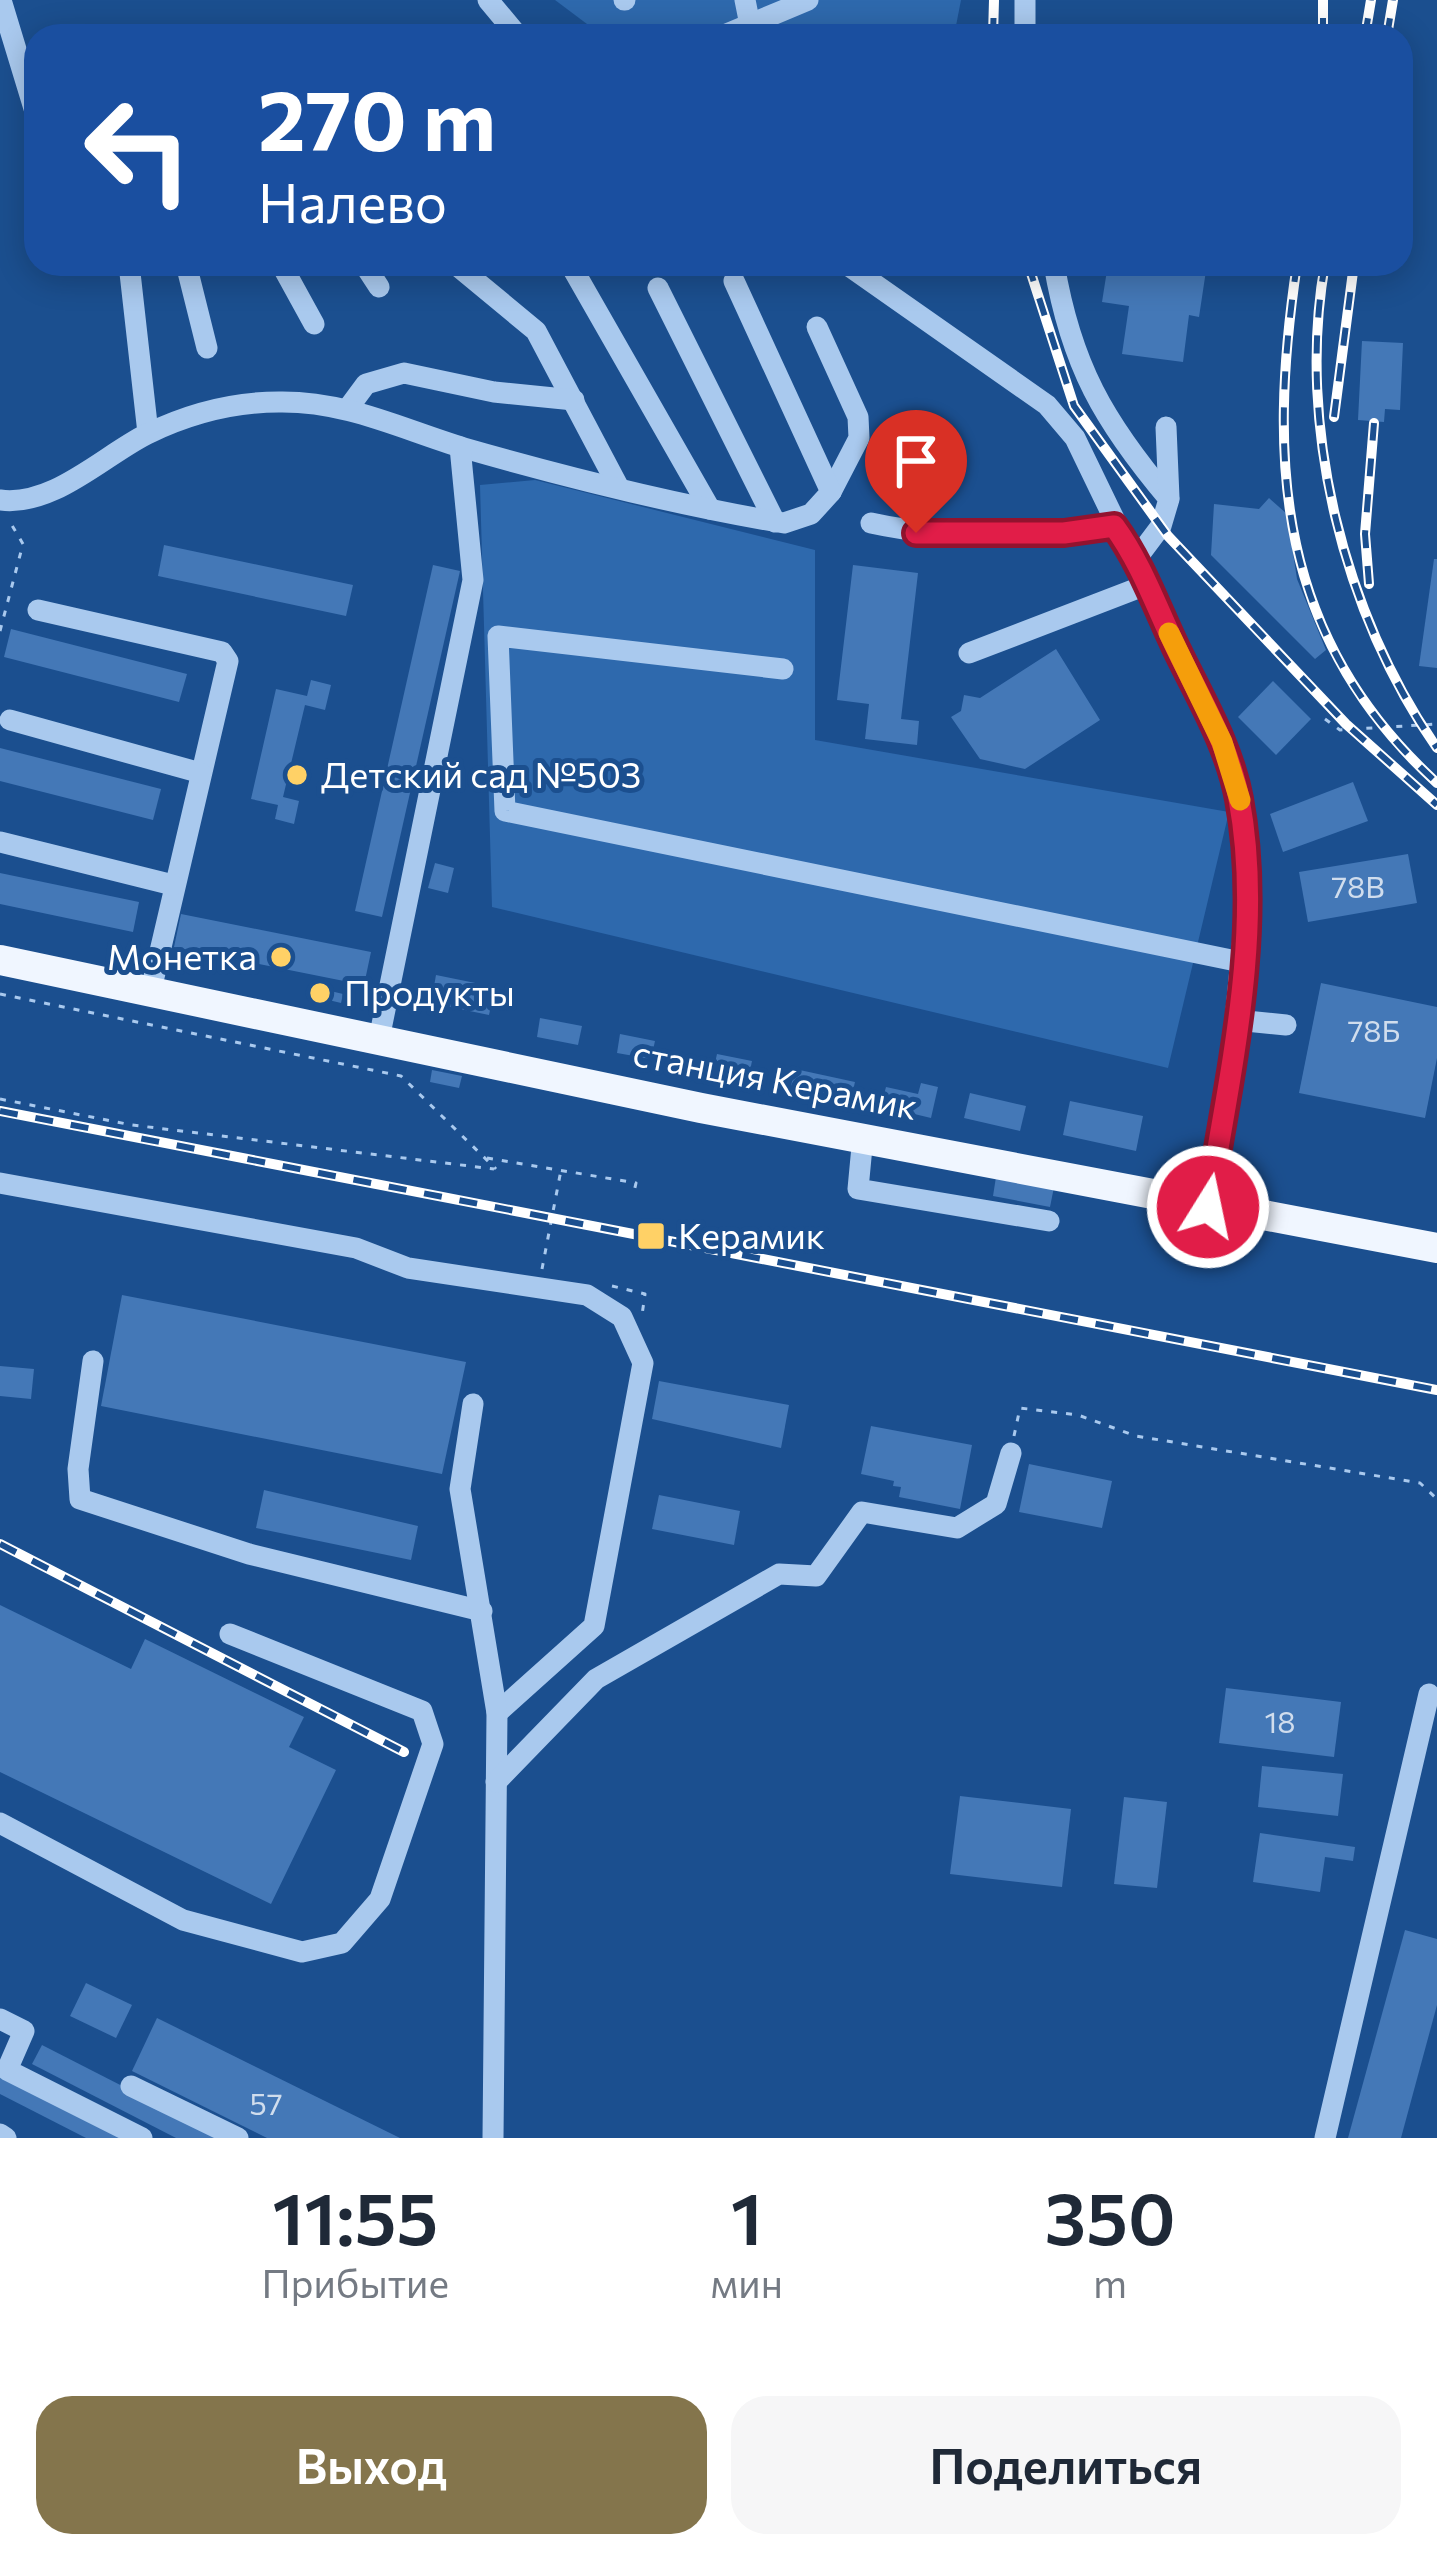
<!DOCTYPE html>
<html lang="ru">
<head>
<meta charset="utf-8">
<style>
	body { margin:0; font-family:Commissioner,sans-serif; background:#f6f6f7; color:#1f2937; height:100vh; display:flex; flex-direction:column; font-size:45px; white-space:nowrap }
	* { box-sizing:border-box; margin:0 }
	p { font-size:39px; color:#747a83 }
	.icon { flex:none; width:66px; height:66px; fill:none; stroke:currentColor; stroke-width:2; stroke-linecap:round; stroke-linejoin:round }
	.map { position:relative; height:2138px; overflow:hidden }
	.details { display:flex; flex-direction:column; background:#fff; flex:1 }
	.details>* { flex:none }
	.guide { position:absolute; left:24px; top:24px; width:1389px; height:252px; border-radius:36px; box-shadow:0 6px 30px #0003; background:#1a4fa0; color:#fff; overflow:hidden }
	.pin { position:absolute; display:grid; place-items:center; width:102px; height:102px; color:#fff; margin:-123px -51px; border-radius:50% 50% 50% 0; rotate:-45deg; box-shadow:0 0 12px #0007 }
	.pin .icon { rotate:45deg }
	.me { position:absolute; width:132px; margin:-66px; rotate:10deg; stroke-linejoin:round; filter:drop-shadow(0 0 9px #0008) }
	.turn { display:flex; align-items:center; gap:42px; height:252px; padding:0 36px; font-size:54px }
	.turn .icon { width:156px; height:156px; stroke-width:2.5 }
	.turn b { display:block; font-size:84px; line-height:102px }
	.eta { display:flex; justify-content:space-evenly; align-items:center; height:204px; text-align:center }
	.eta b { font-size:72px; font-weight:600; line-height:84px }
	.button { display:flex; gap:24px; margin-top:auto; padding:24px 36px }
	.button a { flex:1; height:138px; border-radius:36px; background:#84754c; color:#fff; font-size:48px; font-weight:600; line-height:138px; text-align:center }
	.button a+a { background:#f6f6f7; color:#1f2937 }
	.map>svg:first-child { display:block }
</style>
</head>
<body>
<div class="map">
<svg width="1437" height="2138" viewBox="0 0 1437 2138">
	<rect width="100%" height="100%" fill="#1b4f8f"/>
	<!-- green -->
	<g fill="#2e69ad">
		<path d="M555 0H961L954 36H603Z"/>
		<path d="M535 480 815 550V740L1229 812 1168 1068 492 907 480 485Z"/>
	</g>
	<!-- building -->
	<g fill="#4478b7">
		<path d="M1142 27 1187 33V36H1141Z"/>
		<path d="M1108 264H1207L1199 317 1189 315 1183 362 1122 354 1129 306 1102 302Z"/>
		<path d="M1362 341 1403 343 1400 410 1385 409 1384 422 1358 420Z"/>
		<path d="M1269 498 1287 514 1297 579 1326 650 1315 659 1211 555 1214 504 1259 509Z"/>
		<path d="M164 545 353 585 346 616 158 576Z"/>
		<path d="M1434 559H1437V668L1419 666Z"/>
		<path d="M433 565 460 571 382 917 355 911Z"/>
		<path d="M853 565 918 573 901 719 919 721 917 745 865 739 869 704 837 700Z"/>
		<path d="M11 629 187 674 179 702 4 657Z"/>
		<path d="M1056 649 1100 720 1025 769 980 759 951 717 961 711 964 695 980 698Z"/>
		<path d="M311 680 331 685 325 710 305 705 283 797 299 801 294 824 275 819 278 805 251 799 276 689 307 696Z"/>
		<path d="M1273 681 1311 719 1276 755 1238 717Z"/>
		<path d="M0 748 161 789 153 820 0 781Z"/>
		<path d="M1353 782 1368 821 1283 852 1270 814Z"/>
		<path d="M1408 854 1417 903 1308 922 1299 872Z"/>
		<path d="M435 863 454 868 448 893 428 888Z"/>
		<path d="M0 873 139 902 133 932 0 904Z"/>
		<path d="M181 914 371 952 364 985 174 947Z"/>
		<path d="M436 975 495 987 489 1015 431 1003Z"/>
		<path d="M1321 983 1437 1007V1058L1425 1118 1299 1093Z"/>
		<path d="M314 987 343 994 341 1003 312 996Z"/>
		<path d="M540 1018 582 1026 578 1045 537 1037Z"/>
		<path d="M620 1034 655 1041 651 1059 617 1053Z"/>
		<path d="M717 1054 752 1061 748 1080 713 1072Z"/>
		<path d="M795 1069 855 1082 851 1099 791 1086Z"/>
		<path d="M432 1070 462 1076 459 1088 430 1082Z"/>
		<path d="M921 1083 938 1087 931 1118 881 1106 886 1087 918 1094Z"/>
		<path d="M970 1093 1026 1106 1020 1131 964 1118Z"/>
		<path d="M1070 1101 1143 1116 1136 1151 1063 1135Z"/>
		<path d="M996 1177 1054 1187 1050 1207 993 1196Z"/>
		<path d="M122 1295 466 1362 442 1474 101 1406Z"/>
		<path d="M0 1366 34 1369 31 1399 0 1396Z"/>
		<path d="M659 1381 789 1405 781 1448 652 1419Z"/>
		<path d="M871 1426 972 1445 960 1509 899 1497 901 1487 893 1486 894 1481 861 1474Z"/>
		<path d="M1029 1464 1112 1481 1102 1528 1019 1512Z"/>
		<path d="M264 1490 418 1526 411 1560 256 1528Z"/>
		<path d="M659 1495 740 1511 734 1545 652 1529Z"/>
		<path d="M0 1605 131 1669 145 1639 304 1717 289 1747 336 1770 271 1904 0 1772Z"/>
		<path d="M1226 1688 1341 1702 1334 1757 1219 1743Z"/>
		<path d="M1262 1766 1343 1774 1338 1816 1258 1807Z"/>
		<path d="M960 1796 1071 1809 1062 1887 950 1874Z"/>
		<path d="M1124 1797 1167 1802 1157 1888 1114 1884Z"/>
		<path d="M1260 1833 1355 1847 1353 1861 1325 1857 1320 1892 1253 1882Z"/>
		<path d="M1405 1930 1437 1939V2005L1401 2138H1348Z"/>
		<path d="M86 1983 132 2005 116 2038 70 2016Z"/>
		<path d="M157 2018 400 2138H267L132 2071Z"/>
		<path d="M42 2045 224 2138H176L32 2064Z"/>
		<path d="M0 2073 126 2138H86L0 2094Z"/>
	</g>
	<g fill="none" stroke-linecap="round" stroke-linejoin="round">
		<!-- path -->
		<g stroke="#a9c9ee" stroke-width="3" stroke-dasharray="6 9" stroke-linecap="butt">
			<path d="M0 631 23 544 10 522"/>
			<path d="M1325 719 1340 730 1437 724"/>
			<path d="M0 994 401 1076 496 1169"/>
			<path d="M0 1099 132 1125 494 1169"/>
			<path d="M487 1158 636 1183 633 1196"/>
			<path d="M542 1269 561 1170"/>
			<path d="M612 1286 645 1294 642 1315"/>
			<path d="M1014 1436 1020 1408 1078 1415 1136 1436 1420 1483 1437 1499"/>
		</g>
		<!-- minor -->
		<g stroke="#a9c9ee" stroke-width="21">
			<path d="M1 0 36 115"/>
			<path d="M488 0 518 36"/>
			<path d="M624 0H625"/>
			<path d="M745 0 752 35"/>
			<path d="M722 36 808 0"/>
			<path d="M1025 36V0"/>
			<path d="M129 264 148 433"/>
			<path d="M186 264 207 348"/>
			<path d="M281 264 314 324"/>
			<path d="M364 264 379 287"/>
			<path d="M455 264 536 331 619 488"/>
			<path d="M570 264 710 509"/>
			<path d="M846 264 1047 405 1075 438 1222 742 1239 795 1246 906 1226 1115 1208 1207"/>
			<path d="M1054 264C1071 365 1104 422 1169 499L1161 526 1137 558"/>
			<path d="M658 288 775 522"/>
			<path d="M817 327 858 417 859 438 831 492"/>
			<path d="M349 407 366 384 404 373 494 392 574 400"/>
			<path d="M1166 427 1169 498"/>
			<path d="M0 500C53 507 103 456 147 434 188 414 234 402 279 402 347 401 401 429 464 448 569 478 676 505 784 523L811 514 831 492 734 281"/>
			<path d="M871 523C949 540 1035 537 1114 526"/>
			<path d="M38 610 222 652 228 661 150 994"/>
			<path d="M969 653 1146 585"/>
			<path d="M783 669 498 636 505 811 1241 962"/>
			<path d="M10 720 201 773"/>
			<path d="M0 842 173 885"/>
			<path d="M1236 1020 1286 1025"/>
			<path d="M379 1039 473 580 460 447"/>
			<path d="M863 1136 858 1189 1049 1221"/>
			<path d="M0 1183 356 1248 408 1268 587 1295 622 1317 643 1363 594 1626 497 1713"/>
			<path d="M93 1361 78 1469 80 1499 249 1554 482 1611"/>
			<path d="M473 1404 460 1489 497 1713 493 2138"/>
			<path d="M496 1782 596 1679 779 1574 816 1576 862 1512 957 1528 996 1504 1011 1453"/>
			<path d="M0 1823 183 1920 302 1952 342 1943 380 1899 433 1744 422 1711 230 1634"/>
			<path d="M0 2019 24 2031 7 2070 142 2138"/>
			<path d="M131 2086 238 2138"/>
			<path d="M0 2134 6 2138"/>
			<path d="M1325 2138 1429 1694"/>
		</g>
		<!-- major -->
		<path stroke="#f0f6ff" stroke-width="30" d="M0 960 701 1108 1437 1248"/>
		<defs>
			<g id="rail">
				<path d="M993 36 994 0"/>
				<path d="M1323 36V0"/>
				<path d="M1365 36 1371 0"/>
				<path d="M1387 36 1393 0"/>
				<path d="M1028 264 1074 406 1168 536 1346 724 1437 805"/>
				<path d="M1297 264C1267 465 1278 638 1437 783"/>
				<path d="M1325 264C1296 425 1344 615 1437 748"/>
				<path d="M1334 417 1354 264"/>
				<path d="M1369 584 1365 534 1374 423"/>
				<path d="M0 1111 1437 1390"/>
				<path d="M0 1544 404 1752"/>
			</g>
		</defs>
		<!-- rail casing -->
		<use href="#rail" stroke="#fff" stroke-width="10"/>
		<!-- rail -->
		<use href="#rail" stroke="#1b4f8f" stroke-width="6" stroke-dasharray="18" stroke-linecap="butt"/>
	</g>
	<g fill="none" stroke-linecap="round" stroke-linejoin="round">
		<defs>
			<path id="route" d="M916 533H1064L1114 526C1141 563 1156 606 1176 648 1199 696 1229 745 1239 799 1264 932 1229 1076 1208 1207"/>
		</defs>
		<!-- route casing -->
		<use href="#route" stroke="#92132f" stroke-width="30"/>
		<!-- route -->
		<use href="#route" stroke="#e11d48" stroke-width="21"/>
		<!-- slow -->
		<path stroke="#f59e0b" stroke-width="21" d="M1169 633 1222 742 1240 800"/>
	</g>
	<!-- markers -->
	<g fill="#ffd166" stroke="#1b4f8f" stroke-width="4.5">
		<circle cx="297" cy="775" r="12"/>
		<circle cx="281" cy="957" r="12"/>
		<circle cx="320" cy="993" r="12"/>
		<rect x="636" y="1221" width="30" height="30" rx="6"/>
	</g>
	<g text-anchor="middle" stroke-width="10" stroke-linejoin="round" paint-order="stroke">
		<!-- number labels -->
		<g font-size="30" fill="#d0dded">
			<text x="1358" y="898">78В</text>
			<text x="1374" y="1042">78Б</text>
			<text x="1280" y="1733">18</text>
			<text x="266" y="2115">57</text>
		</g>
		<!-- poi labels -->
		<g font-size="36" fill="#fff" stroke="#1b4f8f" text-anchor="start">
			<text x="321" y="788">Детский сад №503</text>
			<text x="257" y="970" text-anchor="end">Монетка</text>
			<text x="344" y="1006">Продукты</text>
			<text x="678" y="1249">Керамик</text>
		</g>
		<!-- street labels -->
		<g font-size="36" fill="#fff" stroke="#1b4f8f">
			<text transform="translate(775 1080) rotate(11)" y="13">станция Керамик</text>
		</g>
	</g>
</svg>
<div class="pin" style="left:916px;top:533px;background:#d93025"><svg class="icon" aria-label="arrive" viewBox="0 0 24 24"><path d="M6 21V4h12l-3 4 3 4H6"/></svg></div>
<svg class="me" style="left:1208px;top:1207px" viewBox="-20 -20 40 40"><circle r="17" fill="#e11d48" stroke="#fff" stroke-width="3"/><path d="M0-11L8 9 0 5-8 9z" fill="#fff"/></svg>
<div class="guide">
<div class="turn"><svg class="icon" aria-label="left" viewBox="0 0 24 24"><path d="M17 20v-9H6M10 6l-5 5 5 5"/></svg><div><b>270 m</b>Налево</div></div>
</div>
</div>
<section class="details">
<div class="eta">
<div><b>11:55</b><p>Прибытие</p></div>
<div><b>1</b><p>мин</p></div>
<div><b>350</b><p>m</p></div>
</div>
<div class="button"><a>Выход</a><a>Поделиться</a></div>
</section>
</body>
</html>
